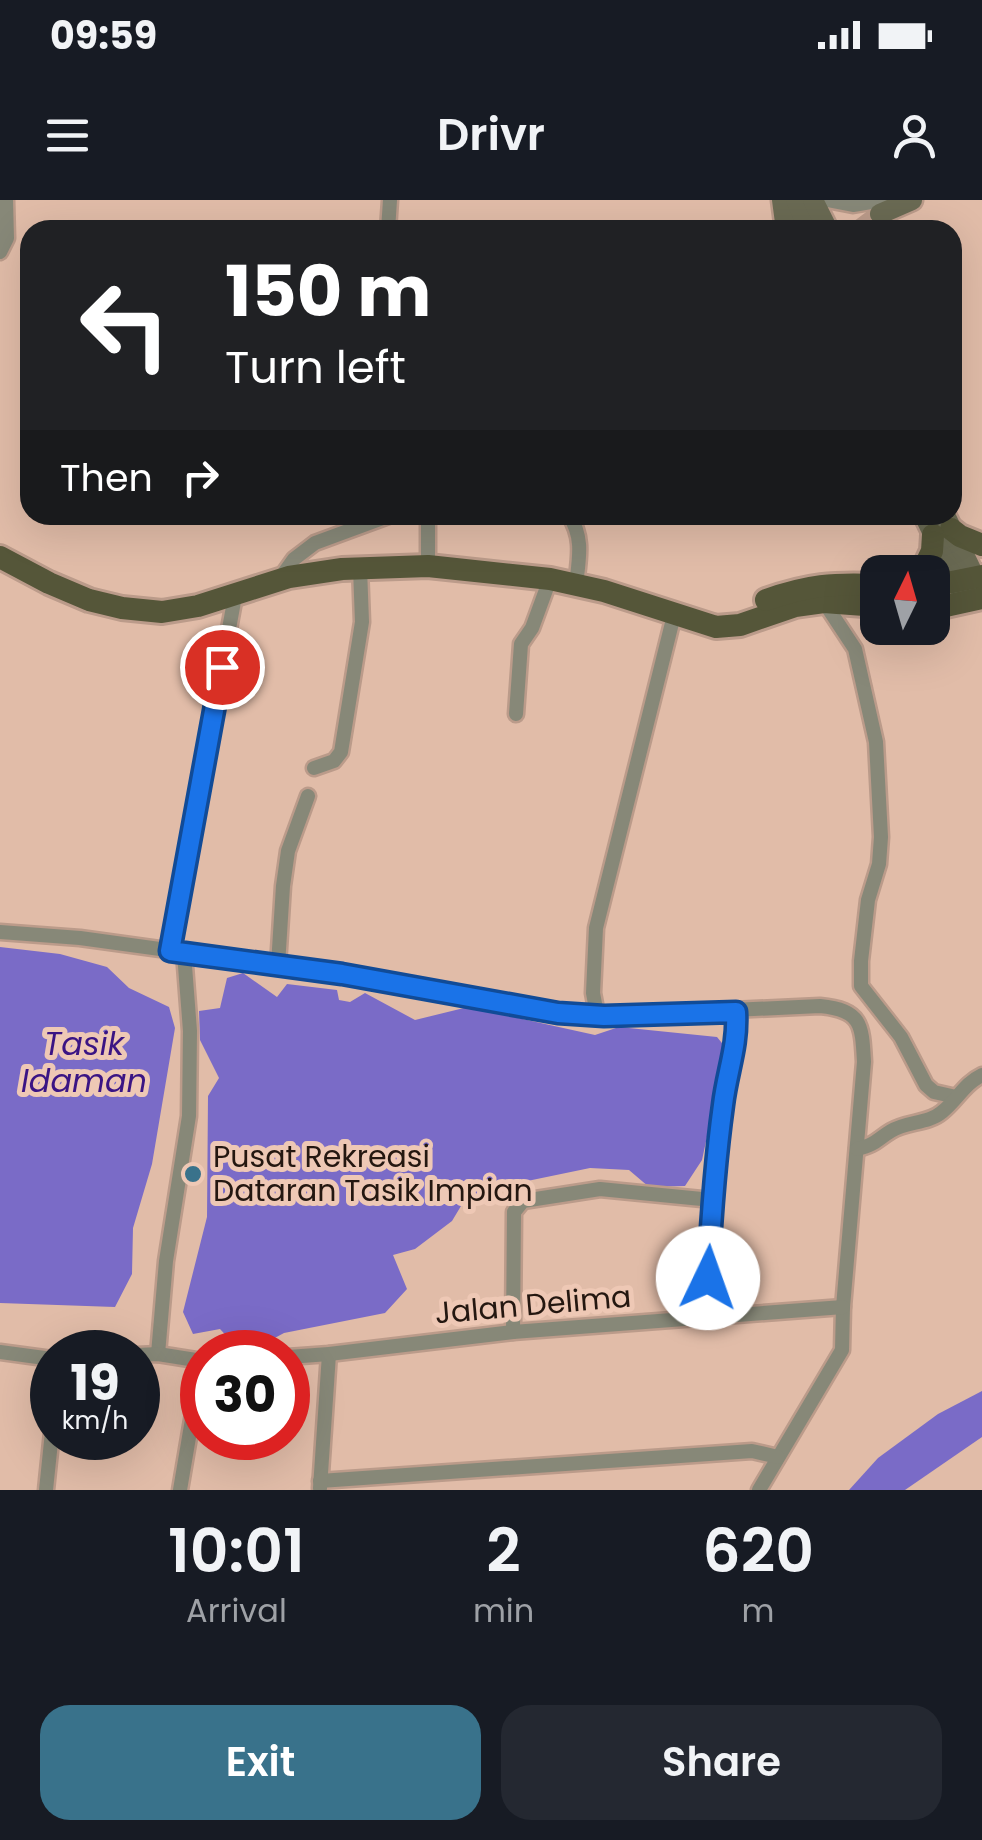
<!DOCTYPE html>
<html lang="en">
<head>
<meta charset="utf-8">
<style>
	body { margin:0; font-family:Poppins,sans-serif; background:#242831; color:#f1f3f6; height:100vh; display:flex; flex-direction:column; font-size:38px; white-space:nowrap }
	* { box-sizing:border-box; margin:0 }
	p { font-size:32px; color:#9ea1a6 }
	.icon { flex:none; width:55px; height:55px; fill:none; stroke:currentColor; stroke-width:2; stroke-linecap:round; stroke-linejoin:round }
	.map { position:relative; height:1290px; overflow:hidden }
	.side { display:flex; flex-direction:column; background:#171b24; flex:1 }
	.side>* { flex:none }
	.hud { position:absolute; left:20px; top:20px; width:942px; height:305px; border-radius:30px; box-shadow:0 10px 40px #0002; background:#202124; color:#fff; overflow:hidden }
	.needle { width:65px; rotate:5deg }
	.fabs { position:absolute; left:860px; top:355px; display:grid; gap:20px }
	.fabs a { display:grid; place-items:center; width:90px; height:90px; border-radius:20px; background:#171b24; box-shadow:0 10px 40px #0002; font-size:50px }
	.speed { position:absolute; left:30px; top:1130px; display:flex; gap:20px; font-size:50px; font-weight:700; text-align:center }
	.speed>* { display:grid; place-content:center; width:130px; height:130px; border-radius:50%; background:#171b24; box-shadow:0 10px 40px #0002; line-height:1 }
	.speed small { font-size:25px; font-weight:400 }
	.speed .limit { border:15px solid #d22; background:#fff; color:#111 }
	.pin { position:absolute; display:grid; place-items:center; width:85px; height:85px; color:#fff; margin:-42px; border:5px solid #fff; border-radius:50%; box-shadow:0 2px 10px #0007 }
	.me { position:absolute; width:110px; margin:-55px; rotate:3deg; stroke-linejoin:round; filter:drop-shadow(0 0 8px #0008) }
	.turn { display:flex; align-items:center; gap:35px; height:210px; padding:0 40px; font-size:45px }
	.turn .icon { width:130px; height:130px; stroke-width:2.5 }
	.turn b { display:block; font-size:70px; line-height:85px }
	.then { display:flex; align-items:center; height:95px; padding:0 40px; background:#0003; gap:20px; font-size:38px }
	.eta { display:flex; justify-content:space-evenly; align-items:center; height:170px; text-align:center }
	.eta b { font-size:60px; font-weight:600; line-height:70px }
	.button { display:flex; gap:20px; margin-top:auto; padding:20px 40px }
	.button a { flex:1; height:115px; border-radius:30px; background:#39728b; color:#fff; font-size:40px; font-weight:600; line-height:115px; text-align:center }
	.button a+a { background:#242831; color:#f1f3f6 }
	.status { display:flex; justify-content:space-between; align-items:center; height:70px; padding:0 50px; background:#171b24; direction:ltr }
	.status svg { height:28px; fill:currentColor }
	header { display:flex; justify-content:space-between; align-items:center; height:130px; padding:0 40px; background:#171b24; font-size:45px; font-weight:600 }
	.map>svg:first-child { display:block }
</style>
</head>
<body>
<div class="status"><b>09:59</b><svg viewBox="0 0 49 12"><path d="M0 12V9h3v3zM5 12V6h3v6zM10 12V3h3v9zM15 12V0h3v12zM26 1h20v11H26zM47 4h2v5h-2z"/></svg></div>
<header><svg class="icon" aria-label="menu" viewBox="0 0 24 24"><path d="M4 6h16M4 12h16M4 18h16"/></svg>Drivr<svg class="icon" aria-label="person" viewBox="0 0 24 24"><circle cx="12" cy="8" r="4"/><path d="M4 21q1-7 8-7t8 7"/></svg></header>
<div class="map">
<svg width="982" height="1290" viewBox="0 0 982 1290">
	<rect width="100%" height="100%" fill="#e1bca8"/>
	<!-- water -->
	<g fill="#7a6bc7">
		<path d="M0 747 60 754 107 767 129 788 169 807 175 828 152 964 133 1028 132 1074 115 1107 0 1103Z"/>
		<path d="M243 773 277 797 287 784 337 790 339 800 350 802 365 793 415 820 468 807 595 835 619 827 717 837 726 848 702 960 685 986 649 987 629 970 590 968 498 987 464 1001 452 1021 415 1049 393 1055 407 1089 385 1113 284 1133 256 1148 233 1143 220 1129 193 1134 183 1112 207 1017 208 896 219 878 200 840 199 811 220 808 227 778Z"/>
		<path d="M982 1191V1237L905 1290H849L878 1258 938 1214Z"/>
	</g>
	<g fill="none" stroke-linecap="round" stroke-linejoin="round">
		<!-- secondary-tunnel -->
		<path stroke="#bb9b8a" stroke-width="20" stroke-dasharray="20 10" stroke-linecap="butt" d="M859 30 880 14"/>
		<defs>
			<g id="minor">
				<path d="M827 0 853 5 883 0"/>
				<path d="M388 30 390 0"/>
				<path d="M0 52 7 38 6 0"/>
				<path d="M569 315C584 338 579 358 576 385"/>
				<path d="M428 366V315"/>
				<path d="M279 380 294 359 315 343 391 315"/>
				<path d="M824 402 855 449 876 542 881 637 879 664 868 700 861 761V786L901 837 926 885 934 892 956 897"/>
				<path d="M516 514 521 444 532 428 550 379"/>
				<path d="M314 568 334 561 341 552 362 422 360 368"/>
				<path d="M0 732 80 738 341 774 558 813 603 816 820 806C862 810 862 825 864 862L843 1107 842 1150 759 1290"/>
				<path d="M170 751 235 396"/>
				<path d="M278 765 283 686 288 651 308 596"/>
				<path d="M603 816 596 809 593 793 596 728 674 415"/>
				<path d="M857 949C877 944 876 940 891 931 907 921 928 924 942 912 957 900 965 883 982 875"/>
				<path d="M706 1118C710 1046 712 974 723 903 728 869 738 846 736 812"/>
				<path d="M513 1132 514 1012 523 1001 600 989 712 1000"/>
				<path d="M0 1152 52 1159"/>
				<path d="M158 1154 166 1061 189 916 190 831 184 753"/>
				<path d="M138 1155 158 1154 202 1161"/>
				<path d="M288 1157 329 1154 513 1132 843 1107"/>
				<path d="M320 1281 752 1251 778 1257"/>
				<path d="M320 1288 329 1154"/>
				<path d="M46 1290 52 1232"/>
				<path d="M180 1290 202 1161"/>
			</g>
			<g id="secondary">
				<path d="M782 0 786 30"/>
				<path d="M796 0 809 30"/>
				<path d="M813 0 828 30"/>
				<path d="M880 14 912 0"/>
				<path d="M924 315 963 396"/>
				<path d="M945 315 981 390"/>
			</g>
			<g id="primary">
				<path d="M951 329 960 336 982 345"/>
				<path d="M0 357 49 383 89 400 122 408 162 412 198 406 289 377 342 369 428 366 550 379 604 391 716 427 740 425 795 406 824 402 878 406"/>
				<path d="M922 372 932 351 933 335"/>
				<path d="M932 386 982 376"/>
				<path d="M766 400C808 385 833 383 878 385"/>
				<path d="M932 409 982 398"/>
			</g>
		</defs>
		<!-- minor casing -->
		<use href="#minor" stroke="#bb9b8a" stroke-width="19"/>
		<!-- secondary casing -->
		<use href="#secondary" stroke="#bb9b8a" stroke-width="25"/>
		<!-- primary casing -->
		<use href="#primary" stroke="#bb9b8a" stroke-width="28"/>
		<!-- minor -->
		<use href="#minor" stroke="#878878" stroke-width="14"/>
		<!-- secondary -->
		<use href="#secondary" stroke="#6a6a53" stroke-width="20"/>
		<!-- primary -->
		<use href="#primary" stroke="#555639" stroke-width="22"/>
	</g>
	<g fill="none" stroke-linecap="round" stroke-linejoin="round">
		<defs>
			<path id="route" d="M222 467 170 751 342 774 558 813 604 816 736 812C738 847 727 871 723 905 715 963 711 1020 708 1078"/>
		</defs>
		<!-- route casing -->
		<use href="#route" stroke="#114b97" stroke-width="25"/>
		<!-- route -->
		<use href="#route" stroke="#1a73e8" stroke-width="18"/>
	</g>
	<!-- markers -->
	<circle fill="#39728b" stroke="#eec8b5" stroke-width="4" cx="193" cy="974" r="10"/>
	<g text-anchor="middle" stroke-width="10" stroke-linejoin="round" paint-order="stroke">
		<!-- poi labels -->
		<g font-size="30" fill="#241710" stroke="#eec8b5" text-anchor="start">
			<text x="213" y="967">Pusat Rekreasi<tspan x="213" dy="34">Dataran Tasik Impian</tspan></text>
		</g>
		<!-- street labels -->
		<g font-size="30" fill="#241710" stroke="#eec8b5">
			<text transform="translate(533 1105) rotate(-5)" y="10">Jalan Delima</text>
		</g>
		<!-- water labels -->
		<g font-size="32" font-style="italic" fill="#3a1484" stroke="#eec8b5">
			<text x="84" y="855">Tasik<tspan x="84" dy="37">Idaman</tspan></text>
		</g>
	</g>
</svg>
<div class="fabs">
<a><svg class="needle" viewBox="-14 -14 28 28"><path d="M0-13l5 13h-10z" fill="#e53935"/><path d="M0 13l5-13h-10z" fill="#9ea1a6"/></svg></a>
</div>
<div class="speed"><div>19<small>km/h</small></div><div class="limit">30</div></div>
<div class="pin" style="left:222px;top:467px;background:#d93025"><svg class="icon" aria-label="arrive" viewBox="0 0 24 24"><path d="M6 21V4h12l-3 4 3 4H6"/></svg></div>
<svg class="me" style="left:708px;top:1078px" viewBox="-20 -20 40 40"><circle r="19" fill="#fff"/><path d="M0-13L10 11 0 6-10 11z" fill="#1a73e8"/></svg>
<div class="hud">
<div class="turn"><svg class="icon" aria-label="left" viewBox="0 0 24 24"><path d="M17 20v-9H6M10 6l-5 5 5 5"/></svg><div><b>150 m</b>Turn left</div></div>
<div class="then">Then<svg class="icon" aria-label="right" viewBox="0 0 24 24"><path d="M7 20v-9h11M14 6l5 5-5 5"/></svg></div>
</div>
</div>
<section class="side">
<div class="eta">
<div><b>10:01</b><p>Arrival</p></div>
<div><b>2</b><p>min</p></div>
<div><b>620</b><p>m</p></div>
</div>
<div class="button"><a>Exit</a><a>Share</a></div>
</section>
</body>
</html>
